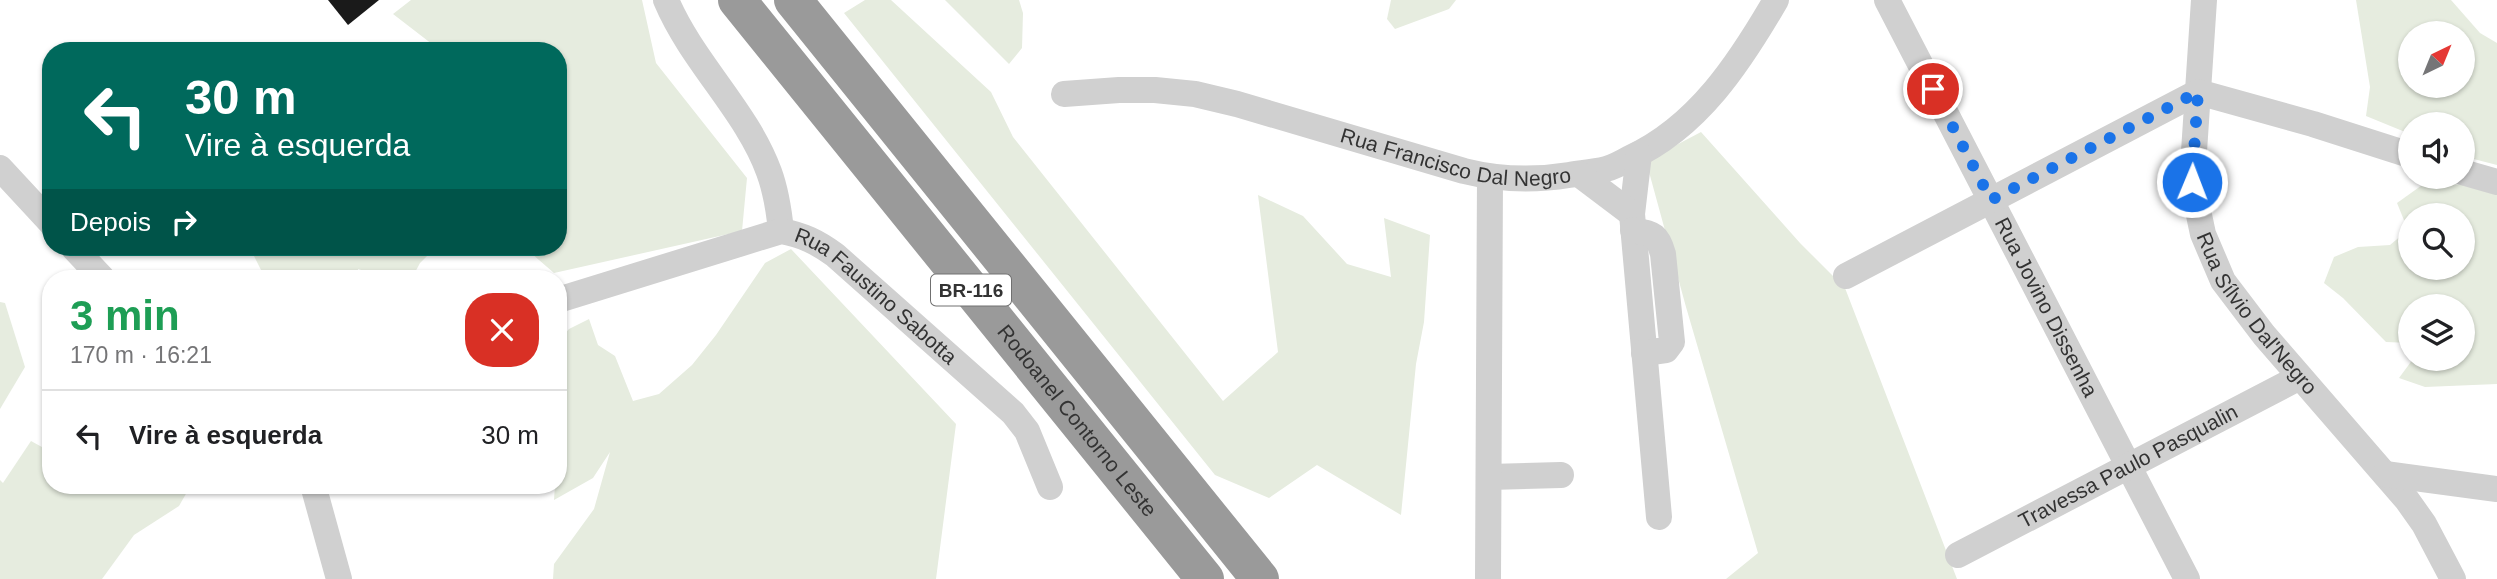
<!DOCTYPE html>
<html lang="pt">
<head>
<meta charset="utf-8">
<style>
	body { margin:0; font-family:Arial,sans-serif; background:#f2f2f2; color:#202124; height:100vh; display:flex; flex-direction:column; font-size:26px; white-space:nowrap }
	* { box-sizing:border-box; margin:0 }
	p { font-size:23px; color:#757577 }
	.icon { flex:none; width:38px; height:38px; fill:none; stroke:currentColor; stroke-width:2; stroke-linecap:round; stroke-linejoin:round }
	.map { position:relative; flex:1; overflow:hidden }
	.side { position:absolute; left:42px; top:270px; width:525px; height:224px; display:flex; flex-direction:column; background:#fff; border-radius:28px; box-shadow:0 2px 5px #0004 }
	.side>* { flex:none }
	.guide { position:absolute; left:42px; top:42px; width:525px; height:214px; border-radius:28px; box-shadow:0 2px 5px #0004; background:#00695c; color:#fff; overflow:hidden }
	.needle { width:46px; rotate:43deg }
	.fabs { position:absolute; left:2398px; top:21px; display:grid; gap:14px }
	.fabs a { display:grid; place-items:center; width:77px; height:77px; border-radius:50%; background:#fff; box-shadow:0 2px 5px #0004; font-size:35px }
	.pin { position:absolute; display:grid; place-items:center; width:60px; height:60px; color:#fff; margin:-30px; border:4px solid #fff; border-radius:50%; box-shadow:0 2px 7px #0007 }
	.me { position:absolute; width:77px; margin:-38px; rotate:1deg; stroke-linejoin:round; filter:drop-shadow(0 0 5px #0008) }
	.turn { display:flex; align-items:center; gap:24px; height:147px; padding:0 28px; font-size:32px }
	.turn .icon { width:91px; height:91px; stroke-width:2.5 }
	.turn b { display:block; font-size:49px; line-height:60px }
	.then { display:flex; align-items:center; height:66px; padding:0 28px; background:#0003; gap:14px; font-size:26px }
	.round { display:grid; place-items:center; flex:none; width:74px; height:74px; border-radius:28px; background:#f2f2f2 }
	.head { display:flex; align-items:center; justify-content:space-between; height:119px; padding:0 28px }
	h1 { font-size:42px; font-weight:700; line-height:52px; color:#1e9e55 }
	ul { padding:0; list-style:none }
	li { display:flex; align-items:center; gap:21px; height:91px; padding:0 28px; border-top:2px solid #e0e0e0 }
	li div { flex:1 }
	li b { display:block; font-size:26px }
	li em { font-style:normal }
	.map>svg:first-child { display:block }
</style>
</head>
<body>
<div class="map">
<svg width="2497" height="579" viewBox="0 0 2497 579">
	<rect width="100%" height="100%" fill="#fff"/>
	<!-- green -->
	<g fill="#e6ecdf" fill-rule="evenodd">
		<path d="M411 0H642L656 63 747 178 742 231 554 273 524 247H558V51H441L393 14Z"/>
		<path d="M865 0H891L991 92 1013 137 1223 401 1278 352 1258 195 1303 216 1347 264 1391 277 1384 218 1430 235 1424 322 1416 364 1401 515 1317 465 1269 498 1215 475 844 13Z"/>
		<path d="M945 0H1019L1023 13 1022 48 1009 64Z"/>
		<path d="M1391 0H1456L1449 9 1395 29 1387 19Z"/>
		<path d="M2356 0H2451L2480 33 2497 43V165L2462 156V124H2410V134L2366 116 2370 87ZM2410 33H2462V86H2410Z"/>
		<path d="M1701 132 1800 243 1845 288 1957 579H1726L1758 553 1686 307 1646 161Z"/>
		<path d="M2425 183 2468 185 2497 195V384L2425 387 2399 378 2413 359H2462V306H2410V343L2386 342 2343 298 2324 283 2334 257 2358 247 2390 245 2408 230 2397 203ZM2410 215H2462V268H2410Z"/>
		<path d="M275 247H436L420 263 412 278H387L358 269V278H265L254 256Z"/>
		<path d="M791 249 956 424 936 579H553L554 564 594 509 610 452 593 478 554 500 555 485H558V342L569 329 589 319 598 345 615 356 633 401 659 394 692 365 716 335 765 263Z"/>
		<path d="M0 302 5 303 25 367 0 409Z"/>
		<path d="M31 441 51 452V485H191L179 506 134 535 102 579H0V480L3 483Z"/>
	</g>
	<!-- building -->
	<path fill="#1a1a1a" d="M328 0H379L348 25Z"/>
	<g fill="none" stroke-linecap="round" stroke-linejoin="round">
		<!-- minor -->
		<g stroke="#d0d0d0" stroke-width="26">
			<path d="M666 0C692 62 747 111 769 172 776 191 779 211 781 231"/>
			<path id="s1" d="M1887 0 2187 579"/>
			<path id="s2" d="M2204 0 2192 182 2203 234 2223 281 2264 335 2407 500 2424 524 2453 579"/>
			<path id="s3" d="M1064 94 1119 90H1155L1195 94 1237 104 1464 171C1500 180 1532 181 1569 175 1581 173 1594 172 1606 169 1614 167 1623 162 1630 158 1698 127 1740 62 1776 0"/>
			<path d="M1639 154 1632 214 1659 517"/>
			<path d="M0 168 51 223"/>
			<path d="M2462 172 2497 182"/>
			<path d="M1579 174 1632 214"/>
			<path d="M1633 230C1652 234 1657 233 1663 254L1672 342 1666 350 1644 353"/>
			<path d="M73 247 102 278"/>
			<path d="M1846 276 2198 92 2313 124 2410 155"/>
			<path id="s4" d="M558 300 781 231C803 235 817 242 835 255L1013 413 1027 431 1050 487"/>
			<path d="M2385 474 2497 489"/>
			<path d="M1489 477 1561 475"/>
			<path d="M313 485 339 579"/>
			<path id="s5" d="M1958 555 2300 377"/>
			<path d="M1488 579 1490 177"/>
		</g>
		<!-- highway -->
		<g stroke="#9a9a9a" stroke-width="38">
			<path id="s6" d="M737 0 1205 579"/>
			<path d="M793 0 1260 579"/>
		</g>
	</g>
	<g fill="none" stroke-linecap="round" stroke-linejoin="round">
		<!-- route -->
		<path stroke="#1a73e8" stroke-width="12" stroke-dasharray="0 21.6" d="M1933 89 1991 200 2198 92 2192 182"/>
	</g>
	<g text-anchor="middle" stroke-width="7" stroke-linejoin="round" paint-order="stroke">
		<!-- shield labels -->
		<rect fill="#fff" stroke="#707070" stroke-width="2" x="931" y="274.5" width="80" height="31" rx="5"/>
		<g font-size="19" font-weight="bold" fill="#333">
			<text x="971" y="297">BR-116</text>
		</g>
		<!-- street labels -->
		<g font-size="21" fill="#333" stroke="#fff">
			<text dy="7" stroke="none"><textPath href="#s3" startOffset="401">Rua Francisco Dal Negro</textPath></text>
			<text dy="7" stroke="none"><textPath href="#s4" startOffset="350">Rua Faustino Sabotta</textPath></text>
			<text dy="7" stroke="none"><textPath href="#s1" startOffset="346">Rua Jovino Dissenha</textPath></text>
			<text dy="7" stroke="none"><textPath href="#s2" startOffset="332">Rua Sílvio Dal'Negro</textPath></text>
			<text dy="7" stroke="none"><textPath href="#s6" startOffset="541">Rodoanel Contorno Leste</textPath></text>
			<text dy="7" stroke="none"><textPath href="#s5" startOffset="192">Travessa Paulo Pasqualin</textPath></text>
		</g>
	</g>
</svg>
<div class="fabs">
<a><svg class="needle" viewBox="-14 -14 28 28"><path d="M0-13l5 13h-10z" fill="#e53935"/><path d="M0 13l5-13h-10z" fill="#757577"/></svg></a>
<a><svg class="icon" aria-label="sound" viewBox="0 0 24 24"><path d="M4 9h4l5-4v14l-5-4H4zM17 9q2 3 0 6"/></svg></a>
<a><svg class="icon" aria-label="search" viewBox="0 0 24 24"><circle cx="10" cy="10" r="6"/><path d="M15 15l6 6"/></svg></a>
<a><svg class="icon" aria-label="layers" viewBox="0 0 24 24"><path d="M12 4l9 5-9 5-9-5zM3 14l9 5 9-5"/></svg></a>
</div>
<div class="pin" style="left:1933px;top:89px;background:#d93025"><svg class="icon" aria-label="arrive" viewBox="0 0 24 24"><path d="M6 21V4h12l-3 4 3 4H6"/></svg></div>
<svg class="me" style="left:2192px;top:182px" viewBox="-20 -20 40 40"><circle r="17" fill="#1a73e8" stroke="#fff" stroke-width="3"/><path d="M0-11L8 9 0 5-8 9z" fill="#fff"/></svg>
<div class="guide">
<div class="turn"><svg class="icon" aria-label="left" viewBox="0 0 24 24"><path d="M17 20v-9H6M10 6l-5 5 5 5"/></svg><div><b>30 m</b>Vire à esquerda</div></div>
<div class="then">Depois<svg class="icon" aria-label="right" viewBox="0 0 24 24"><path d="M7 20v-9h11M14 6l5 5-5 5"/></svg></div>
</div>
<section class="side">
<div class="head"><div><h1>3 min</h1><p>170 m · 16:21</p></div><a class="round" style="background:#d93025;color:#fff"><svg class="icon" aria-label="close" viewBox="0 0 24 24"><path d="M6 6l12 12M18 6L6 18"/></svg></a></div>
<ul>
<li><svg class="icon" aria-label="left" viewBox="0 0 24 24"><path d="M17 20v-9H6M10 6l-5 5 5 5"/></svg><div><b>Vire à esquerda</b></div><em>30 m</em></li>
</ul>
</section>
</div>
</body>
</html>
